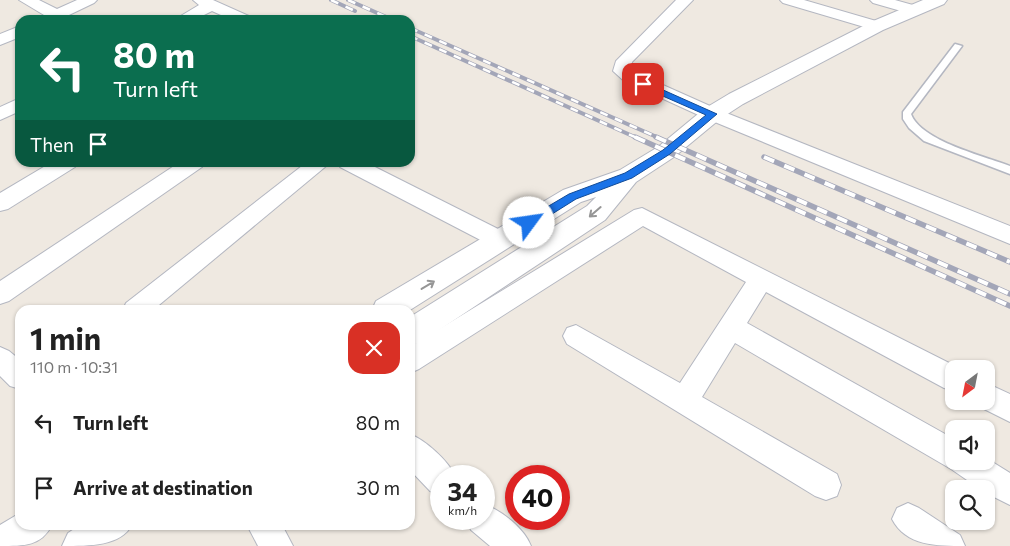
<!DOCTYPE html>
<html lang="en">
<head>
<meta charset="utf-8">
<style>
	body { margin:0; font-family:Commissioner,sans-serif; background:#f2f2f2; color:#222; height:100vh; display:flex; flex-direction:column; font-size:19px; white-space:nowrap }
	* { box-sizing:border-box; margin:0 }
	p { font-size:16px; color:#767676 }
	.icon { flex:none; width:28px; height:28px; fill:none; stroke:currentColor; stroke-width:2; stroke-linecap:round; stroke-linejoin:round }
	.map { position:relative; flex:1; overflow:hidden }
	.drawer { position:absolute; left:15px; top:305px; width:400px; height:225px; display:flex; flex-direction:column; background:#fff; border-radius:15px; box-shadow:0 1px 4px #0004 }
	.drawer>* { flex:none }
	.top-card { position:absolute; left:15px; top:15px; width:400px; height:152px; border-radius:15px; box-shadow:0 1px 4px #0004; background:#0b6e4f; color:#fff; overflow:hidden }
	.needle { width:32px; rotate:212deg }
	.buttons { position:absolute; left:945px; top:360px; display:grid; gap:10px }
	.buttons a { display:grid; place-items:center; width:50px; height:50px; border-radius:10px; background:#fff; box-shadow:0 1px 4px #0004; font-size:25px }
	.speed { position:absolute; left:430px; top:465px; display:flex; gap:10px; font-size:25px; font-weight:700; text-align:center }
	.speed>* { display:grid; place-content:center; width:65px; height:65px; border-radius:50%; background:#fff; box-shadow:0 1px 4px #0004; line-height:1 }
	.speed small { font-size:12px; font-weight:400 }
	.speed .limit { border:8px solid #d22; background:#fff; color:#111 }
	.pin { position:absolute; display:grid; place-items:center; width:42px; height:42px; color:#fff; margin:-21px; border-radius:10px; box-shadow:0 2px 8px #0006 }
	.me { position:absolute; width:55px; margin:-28px; rotate:59deg; stroke-linejoin:round; filter:drop-shadow(0 0 4px #0008) }
	.turn { display:flex; align-items:center; gap:18px; height:105px; padding:0 15px; font-size:22px }
	.turn .icon { width:65px; height:65px; stroke-width:2.5 }
	.turn b { display:block; font-size:35px; line-height:42px }
	.then { display:flex; align-items:center; height:48px; padding:0 15px; background:#0003; gap:10px; font-size:19px }
	.round { display:grid; place-items:center; flex:none; width:52px; height:52px; border-radius:15px; background:#f2f2f2 }
	.head { display:flex; align-items:center; justify-content:space-between; height:85px; padding:0 15px }
	h1 { font-size:30px; font-weight:700; line-height:38px }
	ul { padding:0; list-style:none }
	li { display:flex; align-items:center; gap:15px; height:65px; padding:0 15px }
	li div { flex:1 }
	li b { display:block; font-size:19px }
	li em { font-style:normal }
	.map>svg:first-child { display:block }
</style>
</head>
<body>
<div class="map">
<svg width="1010" height="546" viewBox="0 0 1010 546">
	<rect width="100%" height="100%" fill="#efe9e1"/>
	<g fill="none" stroke-linecap="round" stroke-linejoin="round">
		<defs>
			<path id="lane" d="M955 44 962 46 911 114C921 141 984 156 1010 166V174L924 141 909 128 903 119V112Z"/>
			<g id="street">
				<path d="M19 0H39L57 9 77 0H97L94 3 69 15 72 20H37L44 15Z"/>
				<path d="M193 0H213L251 17 253 20H232L212 11 194 20H174L199 5Z"/>
				<path d="M676 0H693L632 62 631 69 636 73 719 110 1010 226V244L705 118 624 81 613 71 616 61Z"/>
				<path d="M780 0H804L883 23 885 26 877 31 871 29 783 3Z"/>
				<path d="M870 0H895L920 7 923 10 915 15 873 3Z"/>
				<path d="M20 26V37L0 45V34Z"/>
				<path d="M20 98V111L0 120V107Z"/>
				<path d="M52 162H78L75 167 8 209 0 211V193Z"/>
				<path d="M180 162H205L202 167 9 301 0 304V281Z"/>
				<path d="M307 162H331L153 310H123L126 303Z"/>
				<path d="M337 162H365L508 234 511 240 508 246 500 249 492 246 340 167Z"/>
				<path d="M642 208 961 369H954V391L944 388 766 292 747 323 954 439V461H986V458L1010 473V505L986 493V489H980L951 469 735 343 702 397 837 474 841 485 837 496 826 500 815 496 567 344 563 336 567 328 576 325 680 383 746 282 643 226 419 369 410 373V347L634 210Z"/>
				<path d="M0 347 9 351 20 360V389L10 386 0 376Z"/>
				<path d="M986 383 1010 394V422L976 405 974 401H986Z"/>
				<path d="M410 434C426 441 448 460 455 476H441V495L430 491 410 470Z"/>
				<path d="M908 503 919 508 960 535 965 546C936 546 906 546 892 519L897 508Z"/>
				<path d="M484 504C502 511 524 528 531 546H490L471 530 466 519H484Z"/>
				<path d="M247 525H282L293 546H258Z"/>
			</g>
			<g id="secondary">
				<path d="M923 0H947L944 4 883 30 743 104 720 119 674 157 636 182 605 220 421 342 410 346V317L587 206 596 197 581 202 410 310H372L376 301 563 190 620 170 658 147 704 109 729 94 871 22Z"/>
				<path d="M20 513V525H52C41 546 25 546 0 546V525Z"/>
				<path d="M80 525H132C120 546 91 546 62 546L68 533Z"/>
			</g>
		</defs>
		<!-- lane casing -->
		<use href="#lane" stroke="#b4b7c1" stroke-width="3"/>
		<!-- street casing -->
		<use href="#street" stroke="#b4b7c1" stroke-width="2"/>
		<!-- secondary casing -->
		<use href="#secondary" stroke="#b4b7c1" stroke-width="2"/>
		<!-- lane -->
		<use href="#lane" fill="#fff" fill-rule="evenodd"/>
		<!-- street -->
		<use href="#street" fill="#fff" fill-rule="evenodd"/>
		<!-- secondary -->
		<use href="#secondary" fill="#fff" fill-rule="evenodd"/>
		<defs>
			<g id="rail-far1">
				<path d="M331 0 355 11"/>
				<path d="M348 0 393 20"/>
				<path d="M410 28 659 138"/>
				<path d="M410 36 637 138"/>
			</g>
			<g id="rail">
				<path d="M635 137 1010 306"/>
				<path d="M656 137 1010 294"/>
				<path d="M764 157 1010 262"/>
			</g>
		</defs>
		<!-- rail-far1 casing -->
		<use href="#rail-far1" stroke="#a3a6b8" stroke-width="4"/>
		<!-- rail casing -->
		<use href="#rail" stroke="#a3a6b8" stroke-width="5.5"/>
		<!-- rail-far1 -->
		<use href="#rail-far1" stroke="#fff" stroke-width="2.5" stroke-dasharray="8" stroke-linecap="butt"/>
		<!-- rail -->
		<use href="#rail" stroke="#fff" stroke-width="4" stroke-dasharray="11" stroke-linecap="butt"/>
	</g>
	<!-- one-way arrows -->
	<defs><path id="oneway-shaft" d="M-6 0H5M1.5-3L5.5 0L1.5 3" fill="none" stroke-width="1.6" stroke-linecap="round" stroke-linejoin="round" transform="scale(1.25)"/></defs>
	<g stroke="#969696">
		<use href="#oneway-shaft" transform="translate(595 212) rotate(139)"/>
		<use href="#oneway-shaft" transform="translate(428 285) rotate(-31)"/>
	</g>
	<!-- route -->
	<path fill="#1a73e8" stroke="#114b97" d="M643 81 717 114 670 154 632 178 576 199 533 226H525V220L569 194 625 173 663 150 706 115 640 86 639 84Z"/>
</svg>
<div class="buttons">
<a><svg class="needle" viewBox="-14 -14 28 28"><path d="M0-13l5 13h-10z" fill="#e53935"/><path d="M0 13l5-13h-10z" fill="#767676"/></svg></a>
<a><svg class="icon" aria-label="sound" viewBox="0 0 24 24"><path d="M4 9h4l5-4v14l-5-4H4zM17 9q2 3 0 6"/></svg></a>
<a><svg class="icon" aria-label="search" viewBox="0 0 24 24"><circle cx="10" cy="10" r="6"/><path d="M15 15l6 6"/></svg></a>
</div>
<div class="speed"><div>34<small>km/h</small></div><div class="limit">40</div></div>
<div class="pin" style="left:643px;top:84px;background:#d93025"><svg class="icon" aria-label="arrive" viewBox="0 0 24 24"><path d="M6 21V4h12l-3 4 3 4H6"/></svg></div>
<svg class="me" style="left:529px;top:223px" viewBox="-20 -20 40 40"><circle r="19" fill="#fff"/><path d="M0-13L10 11 0 6-10 11z" fill="#1a73e8"/></svg>
<div class="top-card">
<div class="turn"><svg class="icon" aria-label="left" viewBox="0 0 24 24"><path d="M17 20v-9H6M10 6l-5 5 5 5"/></svg><div><b>80 m</b>Turn left</div></div>
<div class="then">Then<svg class="icon" aria-label="arrive" viewBox="0 0 24 24"><path d="M6 21V4h12l-3 4 3 4H6"/></svg></div>
</div>
<section class="drawer">
<div class="head"><div><h1>1 min</h1><p>110 m · 10:31</p></div><a class="round" style="background:#d93025;color:#fff"><svg class="icon" aria-label="close" viewBox="0 0 24 24"><path d="M6 6l12 12M18 6L6 18"/></svg></a></div>
<ul>
<li><svg class="icon" aria-label="left" viewBox="0 0 24 24"><path d="M17 20v-9H6M10 6l-5 5 5 5"/></svg><div><b>Turn left</b></div><em>80 m</em></li>
<li><svg class="icon" aria-label="arrive" viewBox="0 0 24 24"><path d="M6 21V4h12l-3 4 3 4H6"/></svg><div><b>Arrive at destination</b></div><em>30 m</em></li>
</ul>
</section>
</div>
</body>
</html>
